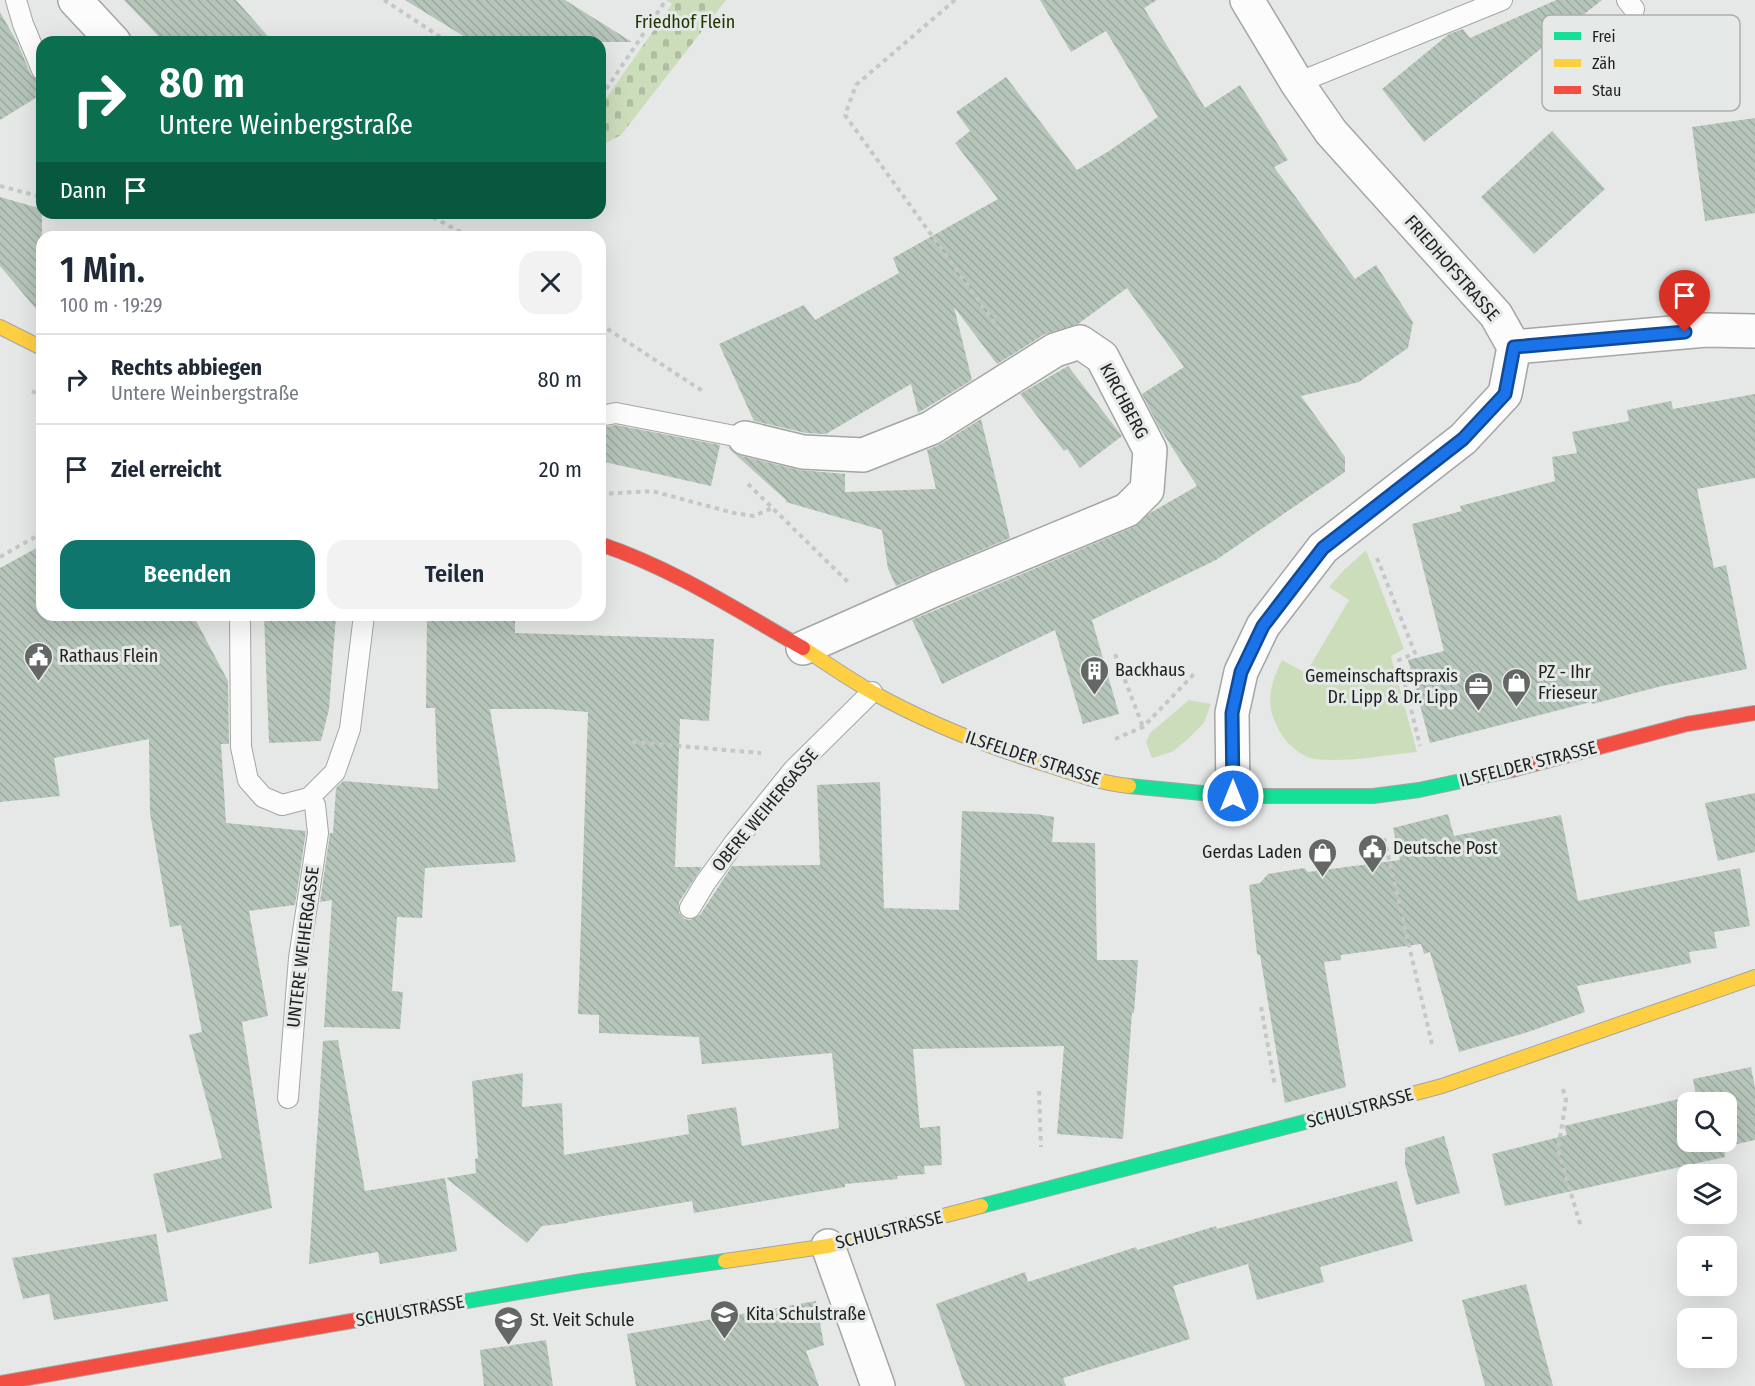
<!DOCTYPE html>
<html lang="de">
<head>
<meta charset="utf-8">
<style>
	body { margin:0; font-family:"Fira Sans Condensed",sans-serif; background:#f2f2f3; color:#1f2937; height:100vh; display:flex; flex-direction:column; font-size:22px; white-space:nowrap }
	* { box-sizing:border-box; margin:0 }
	p { font-size:20px; color:#747a83 }
	.icon { flex:none; width:33px; height:33px; fill:none; stroke:currentColor; stroke-width:2; stroke-linecap:round; stroke-linejoin:round }
	.map { position:relative; flex:1; overflow:hidden }
	.side { position:absolute; left:36px; top:231px; width:570px; height:390px; display:flex; flex-direction:column; background:#fff; border-radius:18px; box-shadow:0 6px 24px #0002 }
	.side>* { flex:none }
	.guide { position:absolute; left:36px; top:36px; width:570px; height:183px; border-radius:18px; box-shadow:0 6px 24px #0002; background:#0b6e4f; color:#fff; overflow:hidden }
	.tools { position:absolute; left:1677px; top:1092px; display:grid; gap:12px }
	.tools a { display:grid; place-items:center; width:60px; height:60px; border-radius:12px; background:#fff; box-shadow:0 6px 24px #0002; font-size:30px }
	.pin { position:absolute; display:grid; place-items:center; width:51px; height:51px; color:#fff; margin:-62px -26px; border-radius:50% 50% 50% 0; rotate:-45deg; box-shadow:0 0 6px #0007 }
	.pin .icon { rotate:45deg }
	.me { position:absolute; width:66px; margin:-33px; rotate:0deg; stroke-linejoin:round; filter:drop-shadow(0 0 4px #0008) }
	.turn { display:flex; align-items:center; gap:21px; height:126px; padding:0 24px; font-size:27px }
	.turn .icon { width:78px; height:78px; stroke-width:2.5 }
	.turn b { display:block; font-size:42px; line-height:51px }
	.then { display:flex; align-items:center; height:57px; padding:0 24px; background:#0003; gap:12px; font-size:22px }
	.round { display:grid; place-items:center; flex:none; width:63px; height:63px; border-radius:18px; background:#f2f2f3 }
	.overview { display:flex; align-items:center; justify-content:space-between; height:102px; padding:0 24px }
	h1 { font-size:36px; font-weight:600; line-height:45px }
	.primary-button { display:flex; gap:12px; margin-top:auto; padding:12px 24px }
	.primary-button a { flex:1; height:69px; border-radius:18px; background:#0f766e; color:#fff; font-size:24px; font-weight:600; line-height:69px; text-align:center }
	.primary-button a+a { background:#f2f2f3; color:#1f2937 }
	ul { padding:0; list-style:none }
	li { display:flex; align-items:center; gap:18px; height:90px; padding:0 24px; border-top:2px solid #e0e1e3 }
	li div { flex:1 }
	li b { display:block; font-size:22px }
	li em { font-style:normal }
	.map>svg:first-child { display:block }
</style>
</head>
<body>
<div class="map">
<svg width="1755" height="1386" viewBox="0 0 1755 1386">
	<defs>
		<pattern id="cemetery-stones" width="16" height="16" patternUnits="userSpaceOnUse" patternTransform="scale(1.5)"><rect width="16" height="16" fill="#ccddbc"/><path d="M2 7V4a2 2 0 0 1 4 0v3zM10 15v-3a2 2 0 0 1 4 0v3z" fill="#afbda1"/></pattern>
		<pattern id="building-back-hatch" width="6" height="6" patternUnits="userSpaceOnUse" patternTransform="scale(1.5)"><rect width="6" height="6" fill="#b6c5ba"/><path d="M-1 5l2 2M0 0l6 6M5-1l2 2" fill="none" stroke="#9ca9a0"/></pattern>
	</defs>
	<rect width="100%" height="100%" fill="#e6e8e7"/>
	<!-- green -->
	<g fill="#ccddbc">
		<path d="M1366 550 1404 649 1391 656 1417 752C1384 755 1347 763 1314 759 1304 757 1294 749 1287 742 1265 713 1266 691 1282 660L1306 673 1349 600 1329 587 1343 571Z"/>
		<path d="M1189 700 1211 704 1204 723 1188 739 1172 752 1152 758 1146 742 1150 733Z"/>
	</g>
	<!-- cemetery -->
	<path fill="url(#cemetery-stones)" d="M666 0H726L621 135 600 146V107L672 4Z"/>
	<!-- building -->
	<g fill="url(#building-back-hatch)" fill-rule="evenodd">
		<path d="M124 0H236L273 42H164Z"/>
		<path d="M405 0H565L632 42H473Z"/>
		<path d="M1040 0H1157L1144 8 1205 108 1240 85 1288 160 1274 167 1355 279 1376 265 1413 322 1408 348 1359 382 1301 396 1345 457V472L1216 560 1092 620 1119 714 1083 724 1055 630 942 684 912 620 1134 527 1150 513 1197 486 1159 427 1142 394 1184 367 1127 288 1078 324 1045 334 997 364 954 307 972 380 918 413 911 384 826 434 806 433 754 421 719 344 804 305 815 320 899 273 893 258 998 199 955 143 970 131 956 112 1006 77 1077 170 1109 151 1158 117 1106 31 1071 52Z"/>
		<path d="M1556 0H1602L1424 142 1382 89 1449 34 1463 29 1470 38Z"/>
		<path d="M0 12 17 42 31 75 42 84V94L0 120Z"/>
		<path d="M1755 118V213L1705 221 1692 127Z"/>
		<path d="M1552 131 1605 189 1534 254 1481 197Z"/>
		<path d="M0 197 42 209V316L0 266Z"/>
		<path d="M1068 366 1122 436 1080 468 1067 449 1064 451 1020 394Z"/>
		<path d="M1755 394V478L1697 489 1714 568 1726 565 1747 669 1662 686 1592 704 1591 702 1430 743 1408 660 1444 651 1412 524 1462 511 1460 506 1555 481 1552 457 1577 453 1572 432 1629 421 1627 410 1671 401 1673 409Z"/>
		<path d="M981 419 1010 538 896 586 888 569 882 530 786 502V500L726 446 741 456 799 470 845 474V492L936 489 927 450 941 444Z"/>
		<path d="M616 425 720 445 711 486 600 461V428Z"/>
		<path d="M42 545V615H193L228 681 229 744H221L226 823 306 831 295 905 249 911 268 1016 242 1022 272 1208 167 1233 153 1174 222 1158 189 1035 202 1032 181 925 170 927 150 813 149 739 54 758 60 796 0 802V568Z"/>
		<path d="M264 615H336L329 709 321 741 269 743Z"/>
		<path d="M427 615H515V633L714 639 709 721 680 719 675 867H702L679 902V913L684 919 690 920 700 915 732 866 820 865 817 785 880 782 884 908 959 910 962 811 1036 814 1054 817 1052 842 1095 843 1097 960H1138L1134 1013H1132L1123 1139 1057 1134 1064 1046 913 1049 920 1128 940 1126 942 1165 924 1166 925 1174 897 1176 898 1179 845 1184V1187L694 1213 692 1201 568 1222V1223L542 1226 527 1243 446 1178 476 1173 475 1159 478 1158 472 1081 523 1073 522 1107 562 1103 564 1155 689 1134 687 1115 736 1107 742 1146 839 1128 832 1053 702 1064 699 1037 599 1033V1015L578 1014 588 712 549 709H490L516 862 425 868 422 918 397 917 392 991 403 992 400 1029 324 1027 332 900 320 902 330 833H333L336 788 343 781 438 789 435 708H426Z"/>
		<path d="M1755 793V852L1718 861 1705 803Z"/>
		<path d="M1448 814 1454 836 1561 815 1578 901 1740 868 1750 926 1714 932 1717 948 1689 952 1691 963 1577 986 1585 1012 1525 1033 1459 1052 1430 952 1424 954 1421 944 1341 955V960L1324 962 1346 1087 1285 1103 1260 955 1257 954 1249 885 1260 883 1268 874 1304 868 1308 872 1400 860 1393 828Z"/>
		<path d="M338 1040 365 1191 445 1178 457 1251 380 1264 378 1252 309 1264 323 1041Z"/>
		<path d="M1751 1067 1755 1088V1140L1724 1147 1725 1157 1505 1206 1492 1154 1567 1135 1564 1126 1696 1095 1693 1079ZM1688 1102H1726V1142H1688Z"/>
		<path d="M1444 1136 1460 1193 1416 1205 1405 1164V1148Z"/>
		<path d="M1397 1181 1413 1241 1320 1267 1324 1282 1257 1300 1248 1264 1173 1286 1190 1339 1063 1378 1066 1386H965L936 1304 1025 1272 1028 1282 1136 1247 1137 1250 1216 1226 1217 1229Z"/>
		<path d="M156 1234 168 1301 54 1320 49 1294 23 1299 12 1258Z"/>
		<path d="M1526 1284 1553 1386H1485L1462 1300Z"/>
		<path d="M816 1301 824 1345 806 1351 819 1386H636L627 1334Z"/>
		<path d="M546 1340 553 1386H484L480 1350Z"/>
	</g>
	<g fill="none" stroke-linecap="round" stroke-linejoin="round">
		<defs>
			<g id="lane">
				<path d="M16 0 23 24 42 70"/>
				<path d="M1627 0 1634 9"/>
				<path d="M1297 83 1502 0"/>
				<path d="M600 416 616 413 745 438"/>
				<path d="M240 615 241 747 248 780 263 797 282 805 309 798 335 772 350 729 364 615"/>
				<path d="M690 908 705 883 735 842 794 769 872 692"/>
				<path d="M288 1098 299 958 318 833 315 805 309 798"/>
			</g>
			<g id="street">
				<path d="M75 0 114 42"/>
				<path d="M1514 347 1706 330 1755 331"/>
				<path d="M745 438 803 452 863 455 931 428 1055 350 1080 342 1102 357 1150 450 1147 490 1127 510 936 589 803 648"/>
				<path d="M1233 796 1232 713 1241 672 1263 626 1323 548 1463 439 1505 394 1514 347 1496 315 1331 132 1297 83 1247 0"/>
				<path d="M828 1246 878 1386"/>
			</g>
			<g id="fast">
				<path d="M1129 786 1233 796H1373L1419 790 1512 770"/>
				<path d="M981 1206 1386 1101"/>
				<path d="M363 1319 583 1281 725 1261"/>
			</g>
			<g id="slow">
				<path d="M0 327 42 348"/>
				<path d="M803 648C826 663 849 679 872 692 927 723 986 746 1045 764 1072 773 1100 783 1129 786"/>
				<path d="M1386 1101 1442 1086 1755 977"/>
				<path d="M725 1261 828 1246 981 1206"/>
			</g>
			<g id="jam">
				<path d="M600 544C672 568 737 610 803 648"/>
				<path d="M1512 770 1687 724 1755 713"/>
				<path d="M0 1383 363 1319"/>
			</g>
		</defs>
		<!-- lane casing -->
		<use href="#lane" stroke="#a4a5a5" stroke-width="22"/>
		<!-- street casing -->
		<use href="#street" stroke="#a4a5a5" stroke-width="36"/>
		<!-- fast casing -->
		<use href="#fast" stroke="#a4a5a5" stroke-width="16"/>
		<!-- slow casing -->
		<use href="#slow" stroke="#a4a5a5" stroke-width="16"/>
		<!-- jam casing -->
		<use href="#jam" stroke="#a4a5a5" stroke-width="16"/>
		<!-- path -->
		<g stroke="#c5c6c6" stroke-width="4" stroke-dasharray="4.5 4.5" stroke-linecap="butt">
			<path d="M384 0 448 42"/>
			<path d="M955 0 856 85 845 115 1002 333"/>
			<path d="M600 95 603 94 666 0"/>
			<path d="M0 186 42 197"/>
			<path d="M425 213 470 237"/>
			<path d="M600 324 704 392"/>
			<path d="M32 391 42 396"/>
			<path d="M748 484 848 582"/>
			<path d="M600 494 652 491 734 513 754 516 772 508"/>
			<path d="M0 557 42 533"/>
			<path d="M1377 558 1415 653 1399 660 1420 746"/>
			<path d="M1115 654 1143 727"/>
			<path d="M1115 739 1143 727 1196 672"/>
			<path d="M632 742 761 753"/>
			<path d="M1384 838 1432 1044"/>
			<path d="M1261 1007 1275 1086"/>
			<path d="M1563 1089 1566 1100 1558 1150 1581 1227"/>
			<path d="M1039 1091 1041 1147"/>
		</g>
		<!-- lane -->
		<use href="#lane" stroke="#fbfcfb" stroke-width="20"/>
		<!-- street -->
		<use href="#street" stroke="#fbfcfb" stroke-width="33"/>
		<!-- fast -->
		<use href="#fast" stroke="#16e098" stroke-width="14"/>
		<!-- slow -->
		<use href="#slow" stroke="#ffcf43" stroke-width="14"/>
		<!-- jam -->
		<use href="#jam" stroke="#f24e42" stroke-width="14"/>
	</g>
	<g fill="none" stroke-linecap="round" stroke-linejoin="round">
		<defs>
			<path id="route" d="M1233 796 1232 713 1241 672 1263 626 1323 548 1463 439 1505 394 1514 347 1685 332"/>
		</defs>
		<!-- route casing -->
		<use href="#route" stroke="#114b97" stroke-width="15"/>
		<!-- route -->
		<use href="#route" stroke="#1a73e8" stroke-width="10"/>
	</g>
	<!-- icons -->
	<defs>
		<symbol id="civic-pin" viewBox="-11 -11 22 30"><path d="M0 17L-7.5 6A9.5 9.5 0 1 1 7.5 6Z" fill="#656666" stroke="#e5e9e7"/><path d="M-.6-6.5H3V-4.5H.6V-3L4-1V1h2V6H-6V1h2V-1L-.6-3ZM-1.2 2.5V6h2.4V2.5Z" fill="#fff"/></symbol>
		<symbol id="building-pin" viewBox="-11 -11 22 30"><path d="M0 17L-7.5 6A9.5 9.5 0 1 1 7.5 6Z" fill="#656666" stroke="#e5e9e7"/><path d="M-4-6H4V6H1V3H-1V6H-4ZM-2.5-4.3h1.7v1.8h-1.7ZM.8-4.3h1.7v1.8H.8ZM-2.5-1h1.7V.8h-1.7ZM.8-1h1.7V.8H.8Z" fill="#fff"/></symbol>
		<symbol id="shop-pin" viewBox="-11 -11 22 30"><path d="M0 17L-7.5 6A9.5 9.5 0 1 1 7.5 6Z" fill="#656666" stroke="#e5e9e7"/><path d="M-5-2.5h2.3a2.7 3.5 0 0 1 5.4 0H5L5.5 6h-11ZM-1.5-2.5h3a1.5 2.3 0 0 0-3 0Z" fill="#fff"/></symbol>
		<symbol id="office-pin" viewBox="-11 -11 22 30"><path d="M0 17L-7.5 6A9.5 9.5 0 1 1 7.5 6Z" fill="#656666" stroke="#e5e9e7"/><path d="M-6-3h4V-5.5h4V-3h4V5H-6ZM-1-4.5V-3h2v-1.5ZM-6 0V1H6V0Z" fill="#fff"/></symbol>
		<symbol id="school-pin" viewBox="-11 -11 22 30"><path d="M0 17L-7.5 6A9.5 9.5 0 1 1 7.5 6Z" fill="#656666" stroke="#e5e9e7"/><path d="M0-5L7-2L0 1L-7-2ZM-4 1L0 2.5L4 1V4Q0 6-4 4Z" fill="#fff"/></symbol>
	</defs>
	<g fill-rule="evenodd">
		<use href="#civic-pin" x="22" y="640" width="33" height="45"/>
		<use href="#building-pin" x="1078" y="654" width="33" height="45"/>
		<use href="#shop-pin" x="1500" y="666" width="33" height="45"/>
		<use href="#office-pin" x="1462" y="670" width="33" height="45"/>
		<use href="#civic-pin" x="1356" y="832" width="33" height="45"/>
		<use href="#shop-pin" x="1306" y="836" width="33" height="45"/>
		<use href="#school-pin" x="708" y="1298" width="33" height="45"/>
		<use href="#school-pin" x="492" y="1304" width="33" height="45"/>
	</g>
	<g text-anchor="middle" stroke-width="6" stroke-linejoin="round" paint-order="stroke">
		<!-- park labels -->
		<g font-size="18" fill="#203501" stroke="#e5e9e7">
			<text x="685" y="28">Friedhof Flein</text>
		</g>
		<!-- street labels -->
		<g font-size="18" fill="#1f2020" stroke="#e5e9e7">
			<text transform="translate(1452 268) rotate(49)" y="6">FRIEDHOFSTRASSE</text>
			<text transform="translate(1124 401) rotate(62)" y="6">KIRCHBERG</text>
			<text transform="translate(1033 758) rotate(18)" y="6">ILSFELDER STRASSE</text>
			<text transform="translate(1528 764) rotate(-14)" y="6">ILSFELDER STRASSE</text>
			<text transform="translate(765 810) rotate(-50)" y="6">OBERE WEIHERGASSE</text>
			<text transform="translate(303 947) rotate(-83)" y="6">UNTERE WEIHERGASSE</text>
			<text transform="translate(1360 1108) rotate(-15)" y="6">SCHULSTRASSE</text>
			<text transform="translate(889 1230) rotate(-14)" y="6">SCHULSTRASSE</text>
			<text transform="translate(410 1311) rotate(-10)" y="6">SCHULSTRASSE</text>
		</g>
		<!-- poi labels -->
		<g font-size="18" fill="#1f2020" stroke="#e5e9e7" text-anchor="start">
			<text x="59" y="662">Rathaus Flein</text>
			<text x="1115" y="676">Backhaus</text>
			<text x="1538" y="678">PZ - Ihr<tspan x="1538" dy="21">Frieseur</tspan></text>
			<text x="1458" y="682" text-anchor="end">Gemeinschaftspraxis<tspan x="1458" dy="21">Dr. Lipp &amp; Dr. Lipp</tspan></text>
			<text x="1393" y="854">Deutsche Post</text>
			<text x="1302" y="858" text-anchor="end">Gerdas Laden</text>
			<text x="746" y="1320">Kita Schulstraße</text>
			<text x="530" y="1326">St. Veit Schule</text>
		</g>
	</g>
	<!-- legend -->
	<rect x="1542" y="15" width="198" height="96" rx="9" fill="#e5e9e7" stroke="#aaadab" stroke-width="1.5"/>
	<rect x="1554" y="32" width="27" height="8" fill="#16e098"/>
	<rect x="1554" y="59" width="27" height="8" fill="#ffcf43"/>
	<rect x="1554" y="86" width="27" height="8" fill="#f24e42"/>
	<g font-size="16" fill="#1f2020">
		<text x="1592" y="42">Frei</text>
		<text x="1592" y="69">Zäh</text>
		<text x="1592" y="96">Stau</text>
	</g>
</svg>
<div class="tools">
<a><svg class="icon" aria-label="search" viewBox="0 0 24 24"><circle cx="10" cy="10" r="6"/><path d="M15 15l6 6"/></svg></a>
<a><svg class="icon" aria-label="layers" viewBox="0 0 24 24"><path d="M12 4l9 5-9 5-9-5zM3 14l9 5 9-5"/></svg></a>
<a>+</a>
<a>−</a>
</div>
<div class="pin" style="left:1685px;top:332px;background:#d93025"><svg class="icon" aria-label="arrive" viewBox="0 0 24 24"><path d="M6 21V4h12l-3 4 3 4H6"/></svg></div>
<svg class="me" style="left:1233px;top:796px" viewBox="-20 -20 40 40"><circle r="17" fill="#1a73e8" stroke="#fff" stroke-width="3"/><path d="M0-11L8 9 0 5-8 9z" fill="#fff"/></svg>
<div class="guide">
<div class="turn"><svg class="icon" aria-label="right" viewBox="0 0 24 24"><path d="M7 20v-9h11M14 6l5 5-5 5"/></svg><div><b>80 m</b>Untere Weinbergstraße</div></div>
<div class="then">Dann<svg class="icon" aria-label="arrive" viewBox="0 0 24 24"><path d="M6 21V4h12l-3 4 3 4H6"/></svg></div>
</div>
<section class="side">
<div class="overview"><div><h1>1 Min.</h1><p>100 m · 19:29</p></div><a class="round"><svg class="icon" aria-label="close" viewBox="0 0 24 24"><path d="M6 6l12 12M18 6L6 18"/></svg></a></div>
<ul>
<li><svg class="icon" aria-label="right" viewBox="0 0 24 24"><path d="M7 20v-9h11M14 6l5 5-5 5"/></svg><div><b>Rechts abbiegen</b><p>Untere Weinbergstraße</p></div><em>80 m</em></li>
<li><svg class="icon" aria-label="arrive" viewBox="0 0 24 24"><path d="M6 21V4h12l-3 4 3 4H6"/></svg><div><b>Ziel erreicht</b></div><em>20 m</em></li>
</ul>
<div class="primary-button"><a>Beenden</a><a>Teilen</a></div>
</section>
</div>
</body>
</html>
